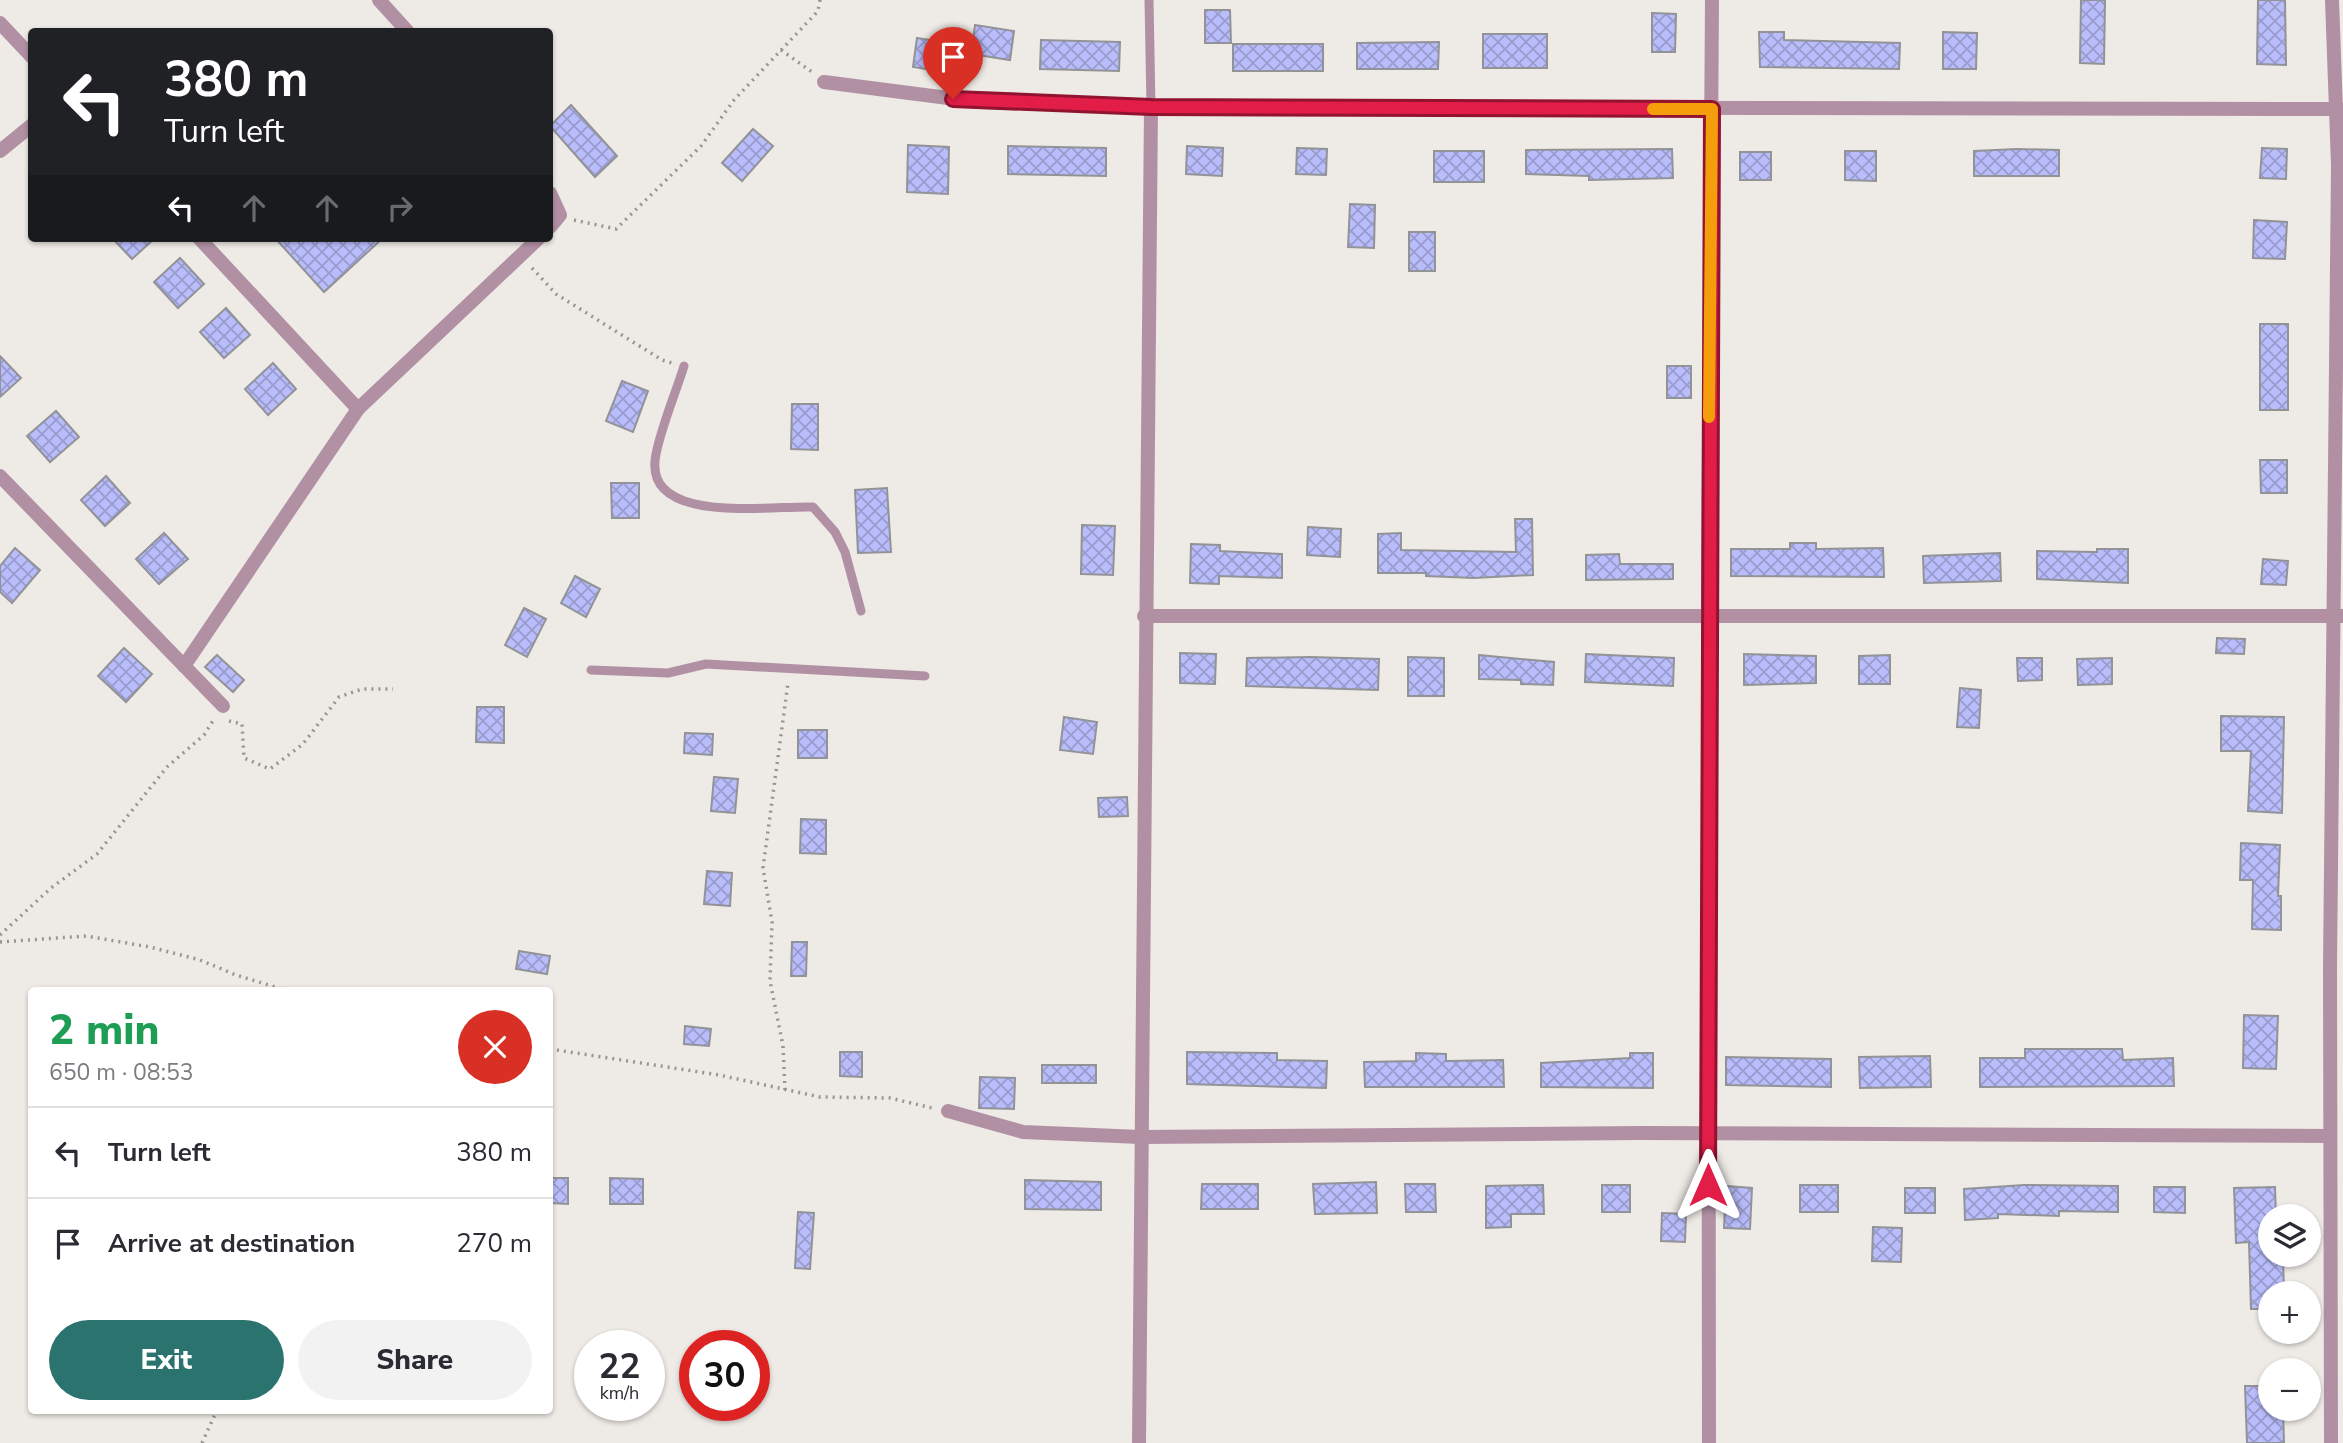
<!DOCTYPE html>
<html lang="en">
<head>
<meta charset="utf-8">
<style>
	body { margin:0; font-family:"Nunito Sans",sans-serif; background:#f2f2f3; color:#2b2b33; height:100vh; display:flex; flex-direction:column; font-size:26px; white-space:nowrap }
	* { box-sizing:border-box; margin:0 }
	p { font-size:23px; color:#7c7c81 }
	.icon { flex:none; width:38px; height:38px; fill:none; stroke:currentColor; stroke-width:2; stroke-linecap:round; stroke-linejoin:round }
	.map { position:relative; flex:1; overflow:hidden }
	.sheet { position:absolute; left:28px; top:987px; width:525px; height:427px; display:flex; flex-direction:column; background:#fff; border-radius:7px; box-shadow:0 2px 5px #0004 }
	.sheet>* { flex:none }
	.hud { position:absolute; left:28px; top:28px; width:525px; height:214px; border-radius:7px; box-shadow:0 2px 5px #0004; background:#202124; color:#fff; overflow:hidden }
	.buttons { position:absolute; left:2258px; top:1204px; display:grid; gap:14px }
	.buttons a { display:grid; place-items:center; width:63px; height:63px; border-radius:50%; background:#fff; box-shadow:0 2px 5px #0004; font-size:35px }
	.speed { position:absolute; left:574px; top:1330px; display:flex; gap:14px; font-size:35px; font-weight:700; text-align:center }
	.speed>* { display:grid; place-content:center; width:91px; height:91px; border-radius:50%; background:#fff; box-shadow:0 2px 5px #0004; line-height:1 }
	.speed small { font-size:18px; font-weight:400 }
	.speed .limit { border:10px solid #d22; background:#fff; color:#111 }
	.pin { position:absolute; display:grid; place-items:center; width:60px; height:60px; color:#fff; margin:-72px -30px; border-radius:50% 50% 50% 0; rotate:-45deg; box-shadow:0 0 7px #0007 }
	.pin .icon { rotate:45deg }
	.me { position:absolute; width:77px; margin:-38px; rotate:0deg; stroke-linejoin:round; filter:drop-shadow(0 0 5px #0008) }
	.turn { display:flex; align-items:center; gap:24px; height:147px; padding:0 21px; font-size:32px }
	.turn .icon { width:91px; height:91px; stroke-width:2.5 }
	.turn b { display:block; font-size:49px; line-height:60px }
	.lanes { display:flex; align-items:center; height:66px; padding:0 21px; background:#0003; justify-content:center; gap:35px; direction:ltr }
	.lanes .off { opacity:.35 }
	.round { display:grid; place-items:center; flex:none; width:74px; height:74px; border-radius:37px; background:#f2f2f3 }
	.overview { display:flex; align-items:center; justify-content:space-between; height:119px; padding:0 21px }
	h1 { font-size:42px; font-weight:800; line-height:52px; color:#1e9e55 }
	.cta { display:flex; gap:14px; margin-top:auto; padding:14px 21px }
	.cta a { flex:1; height:80px; border-radius:42px; background:#2a736f; color:#fff; font-size:28px; font-weight:800; line-height:80px; text-align:center }
	.cta a+a { background:#f2f2f3; color:#2b2b33 }
	ul { padding:0; list-style:none }
	li { display:flex; align-items:center; gap:21px; height:91px; padding:0 21px; border-top:2px solid #e1e1e2 }
	li div { flex:1 }
	li b { display:block; font-size:26px }
	li em { font-style:normal }
	.map>svg:first-child { display:block }
</style>
</head>
<body>
<div class="map">
<svg width="2343" height="1443" viewBox="0 0 2343 1443">
	<defs>
		<pattern id="building-cross-hatch" width="8" height="8" patternUnits="userSpaceOnUse" patternTransform="scale(1.75)"><rect width="8" height="8" fill="#b9bdfb"/><path d="M0 0l8 8M0 8l8-8" fill="none" stroke="#989bcc"/></pattern>
	</defs>
	<rect width="100%" height="100%" fill="#eeeae6"/>
	<!-- building -->
	<g fill="url(#building-cross-hatch)" stroke="#929397" stroke-width="2">
		<path d="M2081 0H2105L2104 64 2080 63Z"/>
		<path d="M2258 0H2285L2286 65 2257 64Z"/>
		<path d="M1205 10H1230L1231 43H1205Z"/>
		<path d="M1652 13 1676 14 1675 52H1652Z"/>
		<path d="M975 25 1014 31 1010 60 971 54Z"/>
		<path d="M1759 32H1784V40L1900 43 1899 69 1760 67Z"/>
		<path d="M1943 32 1977 33 1976 69H1943Z"/>
		<rect x="1483" y="34" width="64" height="34"/>
		<path d="M917 38 950 43 945 72 913 67Z"/>
		<path d="M1041 40 1120 42 1119 71 1040 69Z"/>
		<path d="M1439 42 1438 69H1357V43Z"/>
		<rect x="1233" y="44" width="90" height="27"/>
		<path d="M571 105 617 156 595 177 550 126Z"/>
		<path d="M753 129 773 146 742 181 722 163Z"/>
		<path d="M908 145 949 147 948 194 907 192Z"/>
		<path d="M1008 146 1106 148V176L1008 174Z"/>
		<path d="M1187 146 1223 148 1222 176 1186 174Z"/>
		<path d="M1297 148 1327 149 1326 175 1296 174Z"/>
		<path d="M2262 148 2287 149 2286 179 2260 178Z"/>
		<path d="M1672 149 1673 178 1589 180V176L1526 174V150Z"/>
		<path d="M2017 149 2059 150V176H1974V151Z"/>
		<rect x="1434" y="151" width="50" height="31"/>
		<path d="M1845 151H1876V181L1845 180Z"/>
		<rect x="1740" y="152" width="31" height="28"/>
		<path d="M1350 204 1375 205 1374 248 1348 247Z"/>
		<path d="M2254 220 2287 222 2285 259 2253 258Z"/>
		<rect x="1409" y="232" width="26" height="39"/>
		<path d="M112 238H155L132 259Z"/>
		<path d="M275 238H383L324 292Z"/>
		<path d="M180 258 204 284 178 308 154 282Z"/>
		<path d="M226 308 250 335 224 358 200 332Z"/>
		<rect x="2260" y="324" width="28" height="86"/>
		<path d="M0 356 21 378 0 397Z"/>
		<path d="M273 363 296 389 268 415 245 389Z"/>
		<rect x="1667" y="366" width="24" height="32"/>
		<path d="M622 381 648 391 633 432 606 421Z"/>
		<path d="M792 404H818V450L791 449Z"/>
		<path d="M56 411 79 437 50 462 27 436Z"/>
		<path d="M2260 460H2287V493H2261Z"/>
		<path d="M106 476 130 503 105 526 81 500Z"/>
		<path d="M611 483H639V518H612Z"/>
		<path d="M887 488 891 552 858 553 855 490Z"/>
		<path d="M1515 519H1532L1533 575 1474 578 1426 576V573H1378V534L1401 533V550L1516 552Z"/>
		<path d="M1082 525 1115 526 1113 575 1081 574Z"/>
		<path d="M1308 527 1341 529 1340 557 1307 555Z"/>
		<path d="M164 533 188 559 159 584 136 559Z"/>
		<path d="M1790 543H1816V549L1883 548 1884 577 1731 576V549H1790Z"/>
		<path d="M1191 544 1220 545V551L1282 554V578L1219 576V584L1190 583Z"/>
		<path d="M15 548 40 570 12 603 0 592V566Z"/>
		<path d="M2097 549H2128V583L2037 579V551L2097 552Z"/>
		<path d="M2000 553 2001 581 1924 583 1923 556Z"/>
		<path d="M1619 554 1620 564H1673V579L1586 580V555Z"/>
		<path d="M2263 559 2288 561 2286 585 2261 584Z"/>
		<path d="M575 576 600 589 586 617 561 603Z"/>
		<path d="M524 608 546 619 527 657 505 645Z"/>
		<path d="M2217 638 2245 639 2244 654 2216 653Z"/>
		<path d="M124 648 152 674 126 702 98 676Z"/>
		<path d="M1180 653 1216 654 1215 684 1180 683Z"/>
		<path d="M1586 654 1674 658 1673 686 1585 682Z"/>
		<path d="M1744 654 1816 656V683L1744 685Z"/>
		<path d="M217 655 244 680 233 692 205 667Z"/>
		<path d="M1479 655 1554 662 1553 685 1521 684V680L1479 679Z"/>
		<path d="M1890 655V684H1859V656Z"/>
		<path d="M1310 657 1379 659 1378 690 1246 686 1247 658Z"/>
		<path d="M1408 657 1444 658V696H1408Z"/>
		<path d="M2017 658H2042V680L2018 681Z"/>
		<path d="M2112 658V684L2078 685 2077 659Z"/>
		<path d="M1960 688 1981 690 1979 728 1957 727Z"/>
		<path d="M477 707H504V743L476 742Z"/>
		<path d="M2221 716 2284 717 2282 813 2248 811 2251 751H2221Z"/>
		<path d="M1064 717 1097 722 1093 754 1060 750Z"/>
		<rect x="798" y="730" width="29" height="28"/>
		<path d="M685 733 713 734 712 755 684 753Z"/>
		<path d="M714 777 738 779 735 813 711 811Z"/>
		<path d="M1127 797 1128 816 1099 817 1098 798Z"/>
		<path d="M801 819 826 820V854L800 853Z"/>
		<path d="M2241 843 2280 845 2278 896H2281V930L2252 929 2253 880H2240Z"/>
		<path d="M707 871 732 873 730 906 704 904Z"/>
		<path d="M792 942H807L806 976H791Z"/>
		<path d="M519 951 550 956 547 974 516 969Z"/>
		<path d="M2244 1015 2278 1016 2276 1069 2243 1068Z"/>
		<path d="M685 1026 711 1029 709 1046 684 1044Z"/>
		<path d="M2025 1049H2122L2123 1060 2173 1058 2174 1086 1980 1087V1058H2025Z"/>
		<path d="M840 1052H862V1077L840 1076Z"/>
		<path d="M1187 1052 1277 1053V1060L1327 1061 1326 1088 1187 1084Z"/>
		<path d="M1416 1053 1446 1054V1061L1503 1060 1504 1087H1365L1364 1062 1416 1061Z"/>
		<path d="M1630 1053H1653V1088L1541 1087V1063L1630 1058Z"/>
		<path d="M1930 1056 1931 1087 1860 1088 1859 1057Z"/>
		<path d="M1726 1057 1831 1059V1087L1726 1085Z"/>
		<rect x="1042" y="1065" width="54" height="18"/>
		<path d="M980 1077 1015 1078 1014 1109 979 1108Z"/>
		<path d="M550 1178H568V1204L550 1203Z"/>
		<path d="M610 1178 643 1179V1204H610Z"/>
		<path d="M1025 1180 1101 1182V1210L1025 1209Z"/>
		<path d="M1376 1182 1377 1213 1315 1214 1313 1184Z"/>
		<path d="M1202 1184H1258V1209H1201Z"/>
		<path d="M1405 1184H1435L1436 1212H1406Z"/>
		<path d="M1543 1185 1544 1214H1511V1227L1486 1228V1186Z"/>
		<rect x="1602" y="1185" width="28" height="27"/>
		<rect x="1800" y="1185" width="38" height="27"/>
		<path d="M2024 1185 2118 1186V1212L2059 1211V1216L1998 1214V1218L1965 1220 1964 1189Z"/>
		<path d="M1726 1186 1752 1188 1750 1229 1724 1228Z"/>
		<path d="M2154 1187H2185V1213L2154 1212Z"/>
		<path d="M2275 1187 2276 1216H2270V1255H2283L2284 1293H2270V1309H2251L2249 1242 2236 1243 2234 1188Z"/>
		<rect x="1905" y="1188" width="30" height="25"/>
		<path d="M798 1212 814 1213 810 1269 795 1268Z"/>
		<path d="M1662 1213 1686 1214 1685 1242 1661 1241Z"/>
		<path d="M1873 1227 1902 1228 1901 1262 1872 1261Z"/>
		<path d="M2245 1386H2270V1409H2283L2284 1443H2247Z"/>
	</g>
	<g fill="none" stroke-linecap="round" stroke-linejoin="round">
		<!-- path -->
		<g stroke="#979491" stroke-width="3.5" stroke-dasharray="2 5" stroke-linecap="butt">
			<path d="M781 50 812 72"/>
			<path d="M574 220 616 229 701 146 734 100 818 11 820 0"/>
			<path d="M532 268 556 294 662 360 672 363"/>
			<path d="M229 721 242 724 244 758 270 769 303 744 339 697 362 689H393"/>
			<path d="M0 935 51 888 97 854 167 767 204 735 214 719"/>
			<path d="M0 942 86 936 150 947 200 960 236 975 285 990"/>
			<path d="M550 1049 719 1075 820 1097 890 1098 932 1108"/>
			<path d="M785 1090 783 1046 770 981 772 922 763 868 788 683"/>
			<path d="M202 1443 217 1410"/>
		</g>
		<!-- service -->
		<g stroke="#b290a4" stroke-width="9">
			<path d="M1149 0 1151 107"/>
			<path d="M684 366C675 395 662 425 656 454 641 527 772 505 813 507L835 532 845 552 861 611"/>
			<path d="M591 670 668 673 706 664 925 676"/>
		</g>
		<!-- minor -->
		<g stroke="#b290a4" stroke-width="14">
			<path d="M379 0 408 32"/>
			<path d="M0 23 32 57"/>
			<path d="M824 82 979 102 1151 107 2343 109"/>
			<path d="M0 151 32 125"/>
			<path d="M550 193 560 215 550 227"/>
			<path d="M199 238 358 409"/>
			<path d="M0 476 223 706"/>
			<path d="M1144 616H2342"/>
			<path d="M184 666 358 409 539 238"/>
			<path d="M948 1111 1023 1132 1140 1137 1641 1133 2330 1136"/>
			<path d="M1139 1443 1151 107"/>
			<path d="M1709 1443 1708 603 1712 0"/>
			<path d="M2331 1443 2330 968 2338 165 2332 0"/>
		</g>
	</g>
	<g fill="none" stroke-linecap="round" stroke-linejoin="round">
		<defs>
			<path id="route" d="M953 99 1151 107 1712 109 1708 1185"/>
		</defs>
		<!-- route casing -->
		<use href="#route" stroke="#92132f" stroke-width="18"/>
		<!-- route -->
		<use href="#route" stroke="#e11d48" stroke-width="12"/>
		<!-- slow -->
		<path stroke="#f59e0b" stroke-width="12" d="M1653 109H1712L1709 417"/>
	</g>
</svg>
<div class="buttons">
<a><svg class="icon" aria-label="layers" viewBox="0 0 24 24"><path d="M12 4l9 5-9 5-9-5zM3 14l9 5 9-5"/></svg></a>
<a>+</a>
<a>−</a>
</div>
<div class="speed"><div>22<small>km/h</small></div><div class="limit">30</div></div>
<div class="pin" style="left:953px;top:99px;background:#d93025"><svg class="icon" aria-label="arrive" viewBox="0 0 24 24"><path d="M6 21V4h12l-3 4 3 4H6"/></svg></div>
<svg class="me" style="left:1708px;top:1185px" viewBox="-20 -20 40 40"><path d="M0-17L14 15 0 8-14 15z" fill="#e11d48" stroke="#fff" stroke-width="4"/></svg>
<div class="hud">
<div class="turn"><svg class="icon" aria-label="left" viewBox="0 0 24 24"><path d="M17 20v-9H6M10 6l-5 5 5 5"/></svg><div><b>380 m</b>Turn left</div></div>
<div class="lanes"><svg class="icon" aria-label="left" viewBox="0 0 24 24"><path d="M17 20v-9H6M10 6l-5 5 5 5"/></svg><svg class="icon off" aria-label="ahead" viewBox="0 0 24 24"><path d="M12 20V5M6 11l6-6 6 6"/></svg><svg class="icon off" aria-label="ahead" viewBox="0 0 24 24"><path d="M12 20V5M6 11l6-6 6 6"/></svg><svg class="icon off" aria-label="right" viewBox="0 0 24 24"><path d="M7 20v-9h11M14 6l5 5-5 5"/></svg></div>
</div>
<section class="sheet">
<div class="overview"><div><h1>2 min</h1><p>650 m · 08:53</p></div><a class="round" style="background:#d93025;color:#fff"><svg class="icon" aria-label="close" viewBox="0 0 24 24"><path d="M6 6l12 12M18 6L6 18"/></svg></a></div>
<ul>
<li><svg class="icon" aria-label="left" viewBox="0 0 24 24"><path d="M17 20v-9H6M10 6l-5 5 5 5"/></svg><div><b>Turn left</b></div><em>380 m</em></li>
<li><svg class="icon" aria-label="arrive" viewBox="0 0 24 24"><path d="M6 21V4h12l-3 4 3 4H6"/></svg><div><b>Arrive at destination</b></div><em>270 m</em></li>
</ul>
<div class="cta"><a>Exit</a><a>Share</a></div>
</section>
</div>
</body>
</html>
